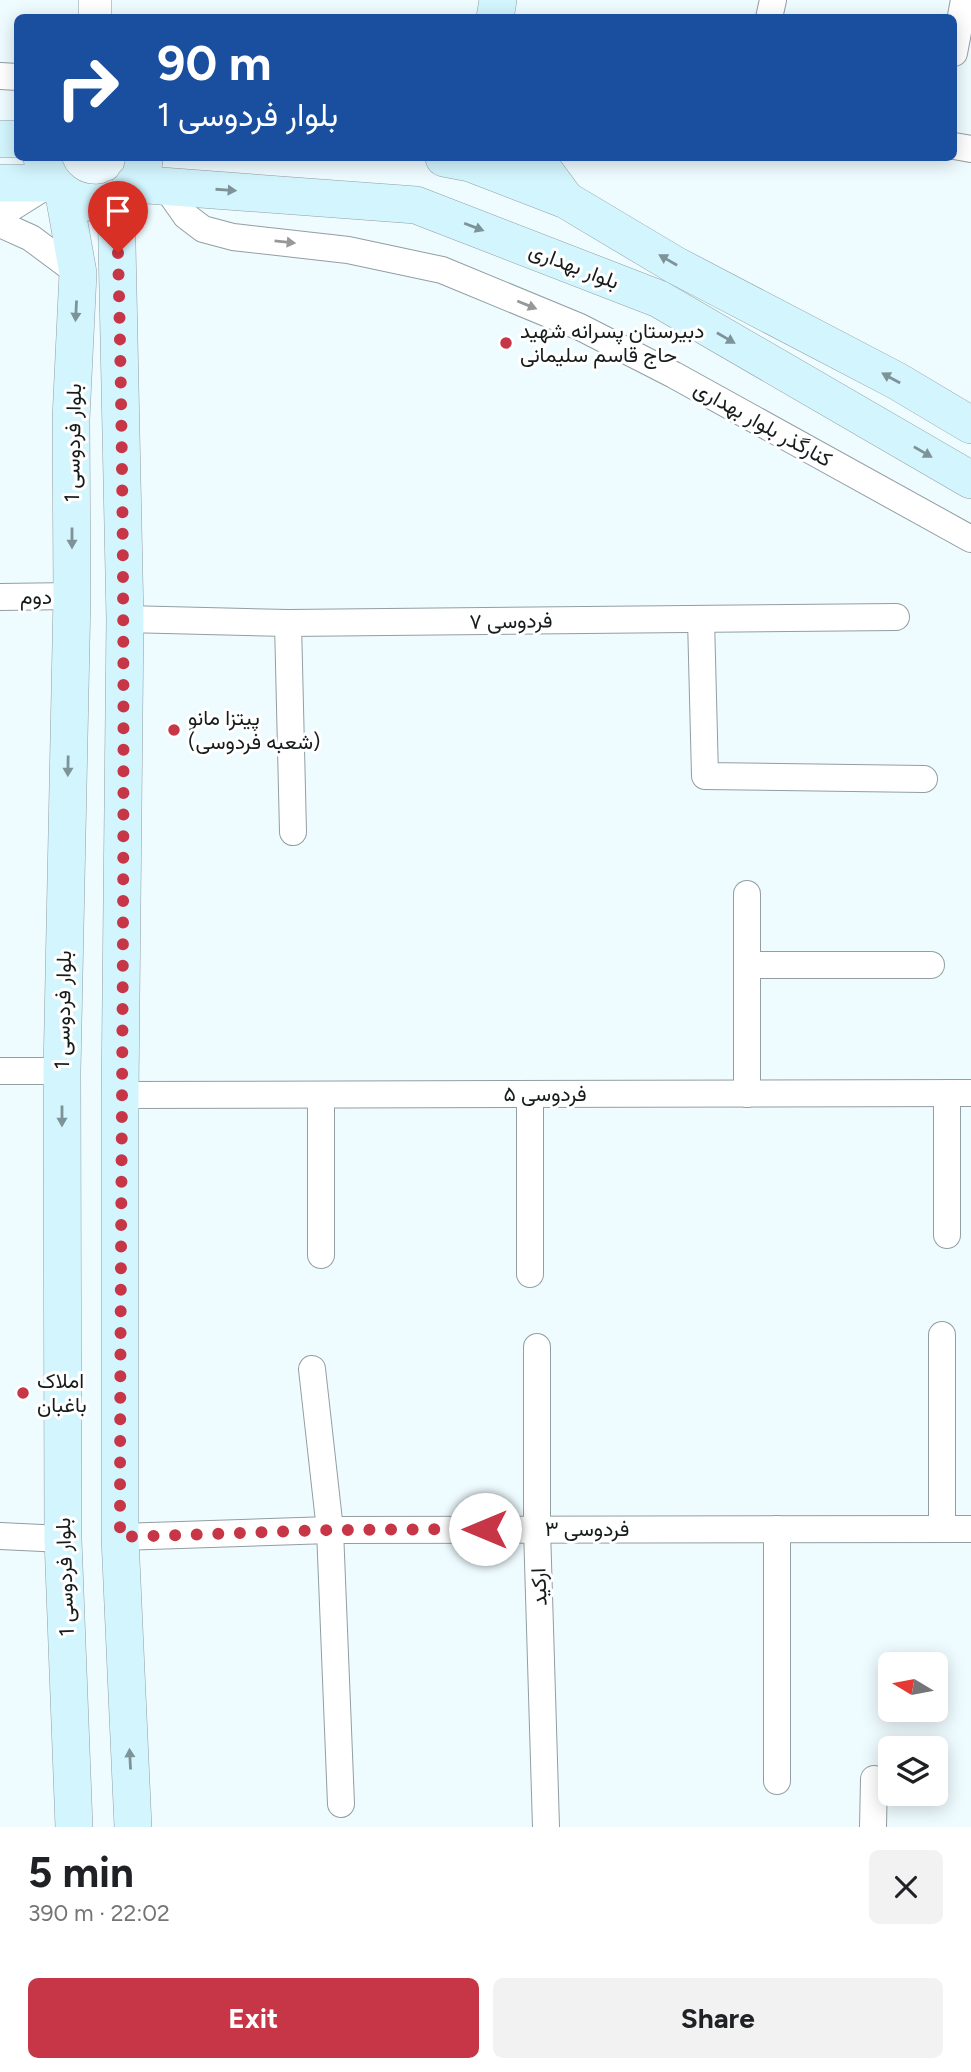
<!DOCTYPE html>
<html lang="en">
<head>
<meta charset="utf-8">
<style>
	body { margin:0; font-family:Figtree,Vazirmatn,sans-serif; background:#f2f2f2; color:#202124; height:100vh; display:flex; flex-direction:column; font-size:26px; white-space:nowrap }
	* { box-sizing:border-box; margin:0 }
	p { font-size:23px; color:#757577 }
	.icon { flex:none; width:38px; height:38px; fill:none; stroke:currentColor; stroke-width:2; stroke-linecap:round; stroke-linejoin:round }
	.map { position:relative; height:1827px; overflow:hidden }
	.details { display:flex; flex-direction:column; background:#fff; flex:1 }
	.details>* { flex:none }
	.hud { position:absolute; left:14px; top:14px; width:943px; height:147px; border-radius:10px; box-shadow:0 4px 18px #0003; background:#1a4fa0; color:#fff; overflow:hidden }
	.needle { width:46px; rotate:280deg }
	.fabs { position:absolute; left:878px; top:1652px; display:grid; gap:14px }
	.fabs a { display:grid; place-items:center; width:70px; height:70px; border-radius:10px; background:#fff; box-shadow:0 4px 18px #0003; font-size:35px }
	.pin { position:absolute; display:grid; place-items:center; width:60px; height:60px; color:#fff; margin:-72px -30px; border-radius:50% 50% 50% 0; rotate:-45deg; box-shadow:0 0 7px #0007 }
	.pin .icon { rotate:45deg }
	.me { position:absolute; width:77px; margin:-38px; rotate:270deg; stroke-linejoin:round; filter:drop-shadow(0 0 5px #0008) }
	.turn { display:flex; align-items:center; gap:24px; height:147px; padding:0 28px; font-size:32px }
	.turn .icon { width:91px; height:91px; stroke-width:2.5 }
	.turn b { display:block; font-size:49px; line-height:60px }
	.round { display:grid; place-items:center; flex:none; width:74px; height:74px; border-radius:10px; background:#f2f2f2 }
	.summary { display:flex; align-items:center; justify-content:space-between; height:119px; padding:0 28px }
	h1 { font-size:42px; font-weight:700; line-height:52px }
	.button { display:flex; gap:14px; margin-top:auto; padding:14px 28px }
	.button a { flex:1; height:80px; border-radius:10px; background:#c63647; color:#fff; font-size:28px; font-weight:700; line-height:80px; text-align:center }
	.button a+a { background:#f2f2f2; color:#202124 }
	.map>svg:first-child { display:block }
</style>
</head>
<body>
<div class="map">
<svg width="971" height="1827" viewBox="0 0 971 1827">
	<rect width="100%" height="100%" fill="#eefbff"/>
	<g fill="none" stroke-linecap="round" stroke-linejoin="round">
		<defs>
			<g id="minor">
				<path d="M769 18 773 0"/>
				<path d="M954 53 964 0"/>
				<path d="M0 76 18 77"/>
				<path d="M954 146 971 149"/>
				<path d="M165 186 186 216 203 229 233 237 348 250 442 270 580 327 674 375 971 539"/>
				<path d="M0 215 51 183"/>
				<path d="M0 224 31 238 78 273"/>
				<path d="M0 597 72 596"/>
				<path d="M125 619 288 623 896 617"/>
				<path d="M701 619 705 776 924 779"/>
				<path d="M288 623 293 832"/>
				<path d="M747 894V1094"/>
				<path d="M747 965H931"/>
				<path d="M0 1071H62"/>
				<path d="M947 1093V1235"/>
				<path d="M530 1094V1274"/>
				<path d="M120 1095 971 1093"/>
				<path d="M321 1095V1255"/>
				<path d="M537 1347V1529L546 1827"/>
				<path d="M312 1369 330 1530 341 1804"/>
				<path d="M942 1529V1335"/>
				<path d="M0 1536 63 1539"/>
				<path d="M120 1537 330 1530 971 1529"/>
				<path d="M777 1781V1529"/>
				<path d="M873 1827 874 1779"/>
			</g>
			<path id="tertiary" d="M95 0V18"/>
			<g id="secondary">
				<path d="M495 18 498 0"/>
				<path d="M0 139H18"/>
				<path d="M42 158C56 222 143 213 144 158"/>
				<path d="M444 158 470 163 566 200 675 265 897 381 971 425"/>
				<path d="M535 158 566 200"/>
				<path d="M0 183H51"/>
				<path d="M134 184 416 205 659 299 971 480"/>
				<path d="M64 195 78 273 71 419 72 596 62 1071 63 1539 74 1827"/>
				<path d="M116 198 125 619 120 1095V1537L133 1827"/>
			</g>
		</defs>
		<!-- minor casing -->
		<use href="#minor" stroke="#929ea2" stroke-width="28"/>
		<!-- tertiary casing -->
		<use href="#tertiary" stroke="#929ea2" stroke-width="33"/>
		<!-- secondary casing -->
		<use href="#secondary" stroke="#929ea2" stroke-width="38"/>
		<!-- minor -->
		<use href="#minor" stroke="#fff" stroke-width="26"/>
		<!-- tertiary -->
		<use href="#tertiary" stroke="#fff" stroke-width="32"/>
		<!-- secondary -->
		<use href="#secondary" stroke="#d3f5fe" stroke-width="37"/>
	</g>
	<!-- one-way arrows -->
	<defs><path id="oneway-solid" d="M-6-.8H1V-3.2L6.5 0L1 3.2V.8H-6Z" transform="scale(1.75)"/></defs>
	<g fill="#7e9398">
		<use href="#oneway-solid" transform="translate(226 190) rotate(4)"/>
		<use href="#oneway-solid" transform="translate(474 227) rotate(21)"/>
		<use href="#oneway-solid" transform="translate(668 260) rotate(-150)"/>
		<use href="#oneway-solid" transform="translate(76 311) rotate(93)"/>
		<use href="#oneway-solid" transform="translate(726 338) rotate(30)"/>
		<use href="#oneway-solid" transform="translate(891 378) rotate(-151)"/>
		<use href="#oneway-solid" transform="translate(923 452) rotate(30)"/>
		<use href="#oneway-solid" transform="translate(72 538) rotate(90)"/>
		<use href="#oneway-solid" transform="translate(68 766) rotate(91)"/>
		<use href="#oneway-solid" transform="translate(62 1116) rotate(90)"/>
		<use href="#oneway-solid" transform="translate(130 1759) rotate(-93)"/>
	</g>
	<g fill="#969899">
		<use href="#oneway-solid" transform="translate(285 242) rotate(6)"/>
		<use href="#oneway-solid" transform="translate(527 305) rotate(22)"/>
	</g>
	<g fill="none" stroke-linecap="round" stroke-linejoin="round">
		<!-- route -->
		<path stroke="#c63647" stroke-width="12" stroke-dasharray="0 21.6" d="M118 253C129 681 120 1109 120 1537L330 1530 485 1529"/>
	</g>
	<!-- markers -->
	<g fill="#c63647" stroke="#fff" stroke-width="2.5">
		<circle cx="506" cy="343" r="7"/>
		<circle cx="174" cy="730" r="7"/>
		<circle cx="23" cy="1393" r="7"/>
	</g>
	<g text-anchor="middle" stroke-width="6" stroke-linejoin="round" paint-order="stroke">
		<!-- street labels -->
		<g font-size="21" fill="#161b1c" stroke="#fff">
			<text transform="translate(574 266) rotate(21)" y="7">بلوار بهداری</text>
			<text transform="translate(763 424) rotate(29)" y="7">کنارگذر بلوار بهداری</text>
			<text transform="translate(73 443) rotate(-89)" y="7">بلوار فردوسی 1</text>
			<text x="36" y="604">دوم</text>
			<text transform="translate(511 621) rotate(-1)" y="7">فردوسی ۷</text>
			<text transform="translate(63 1010) rotate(-89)" y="7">بلوار فردوسی 1</text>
			<text x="545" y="1101">فردوسی ۵</text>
			<text x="587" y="1536">فردوسی ۳</text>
			<text transform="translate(65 1577) rotate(-92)" y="7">بلوار فردوسی 1</text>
			<text transform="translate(539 1587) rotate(-92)" y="7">ارکید</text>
		</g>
		<!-- poi labels -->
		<g font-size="21" fill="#161b1c" stroke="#fff" text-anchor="start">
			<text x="520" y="338">دبیرستان پسرانه شهید<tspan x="520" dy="24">حاج قاسم سلیمانی</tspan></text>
			<text x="188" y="725">پیتزا مانو<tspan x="188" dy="24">(شعبه فردوسی)</tspan></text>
			<text x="37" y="1388">املاک<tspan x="37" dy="24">باغبان</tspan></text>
		</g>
	</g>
</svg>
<div class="fabs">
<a><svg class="needle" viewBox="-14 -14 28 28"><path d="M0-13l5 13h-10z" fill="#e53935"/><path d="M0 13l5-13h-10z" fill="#757577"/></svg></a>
<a><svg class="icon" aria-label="layers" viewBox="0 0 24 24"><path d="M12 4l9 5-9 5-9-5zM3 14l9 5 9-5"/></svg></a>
</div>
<div class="pin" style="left:118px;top:253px;background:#d93025"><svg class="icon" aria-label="arrive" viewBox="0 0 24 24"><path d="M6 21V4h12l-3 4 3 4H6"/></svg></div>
<svg class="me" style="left:485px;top:1529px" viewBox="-20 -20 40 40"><circle r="19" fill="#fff"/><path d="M0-13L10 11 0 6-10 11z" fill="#c63647"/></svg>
<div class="hud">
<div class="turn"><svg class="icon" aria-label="right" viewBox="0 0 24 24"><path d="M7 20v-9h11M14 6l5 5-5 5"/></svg><div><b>90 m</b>بلوار فردوسی 1</div></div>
</div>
</div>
<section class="details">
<div class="summary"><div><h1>5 min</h1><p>390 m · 22:02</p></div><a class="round"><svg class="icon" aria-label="close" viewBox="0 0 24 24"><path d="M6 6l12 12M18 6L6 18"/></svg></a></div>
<div class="button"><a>Exit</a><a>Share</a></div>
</section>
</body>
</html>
